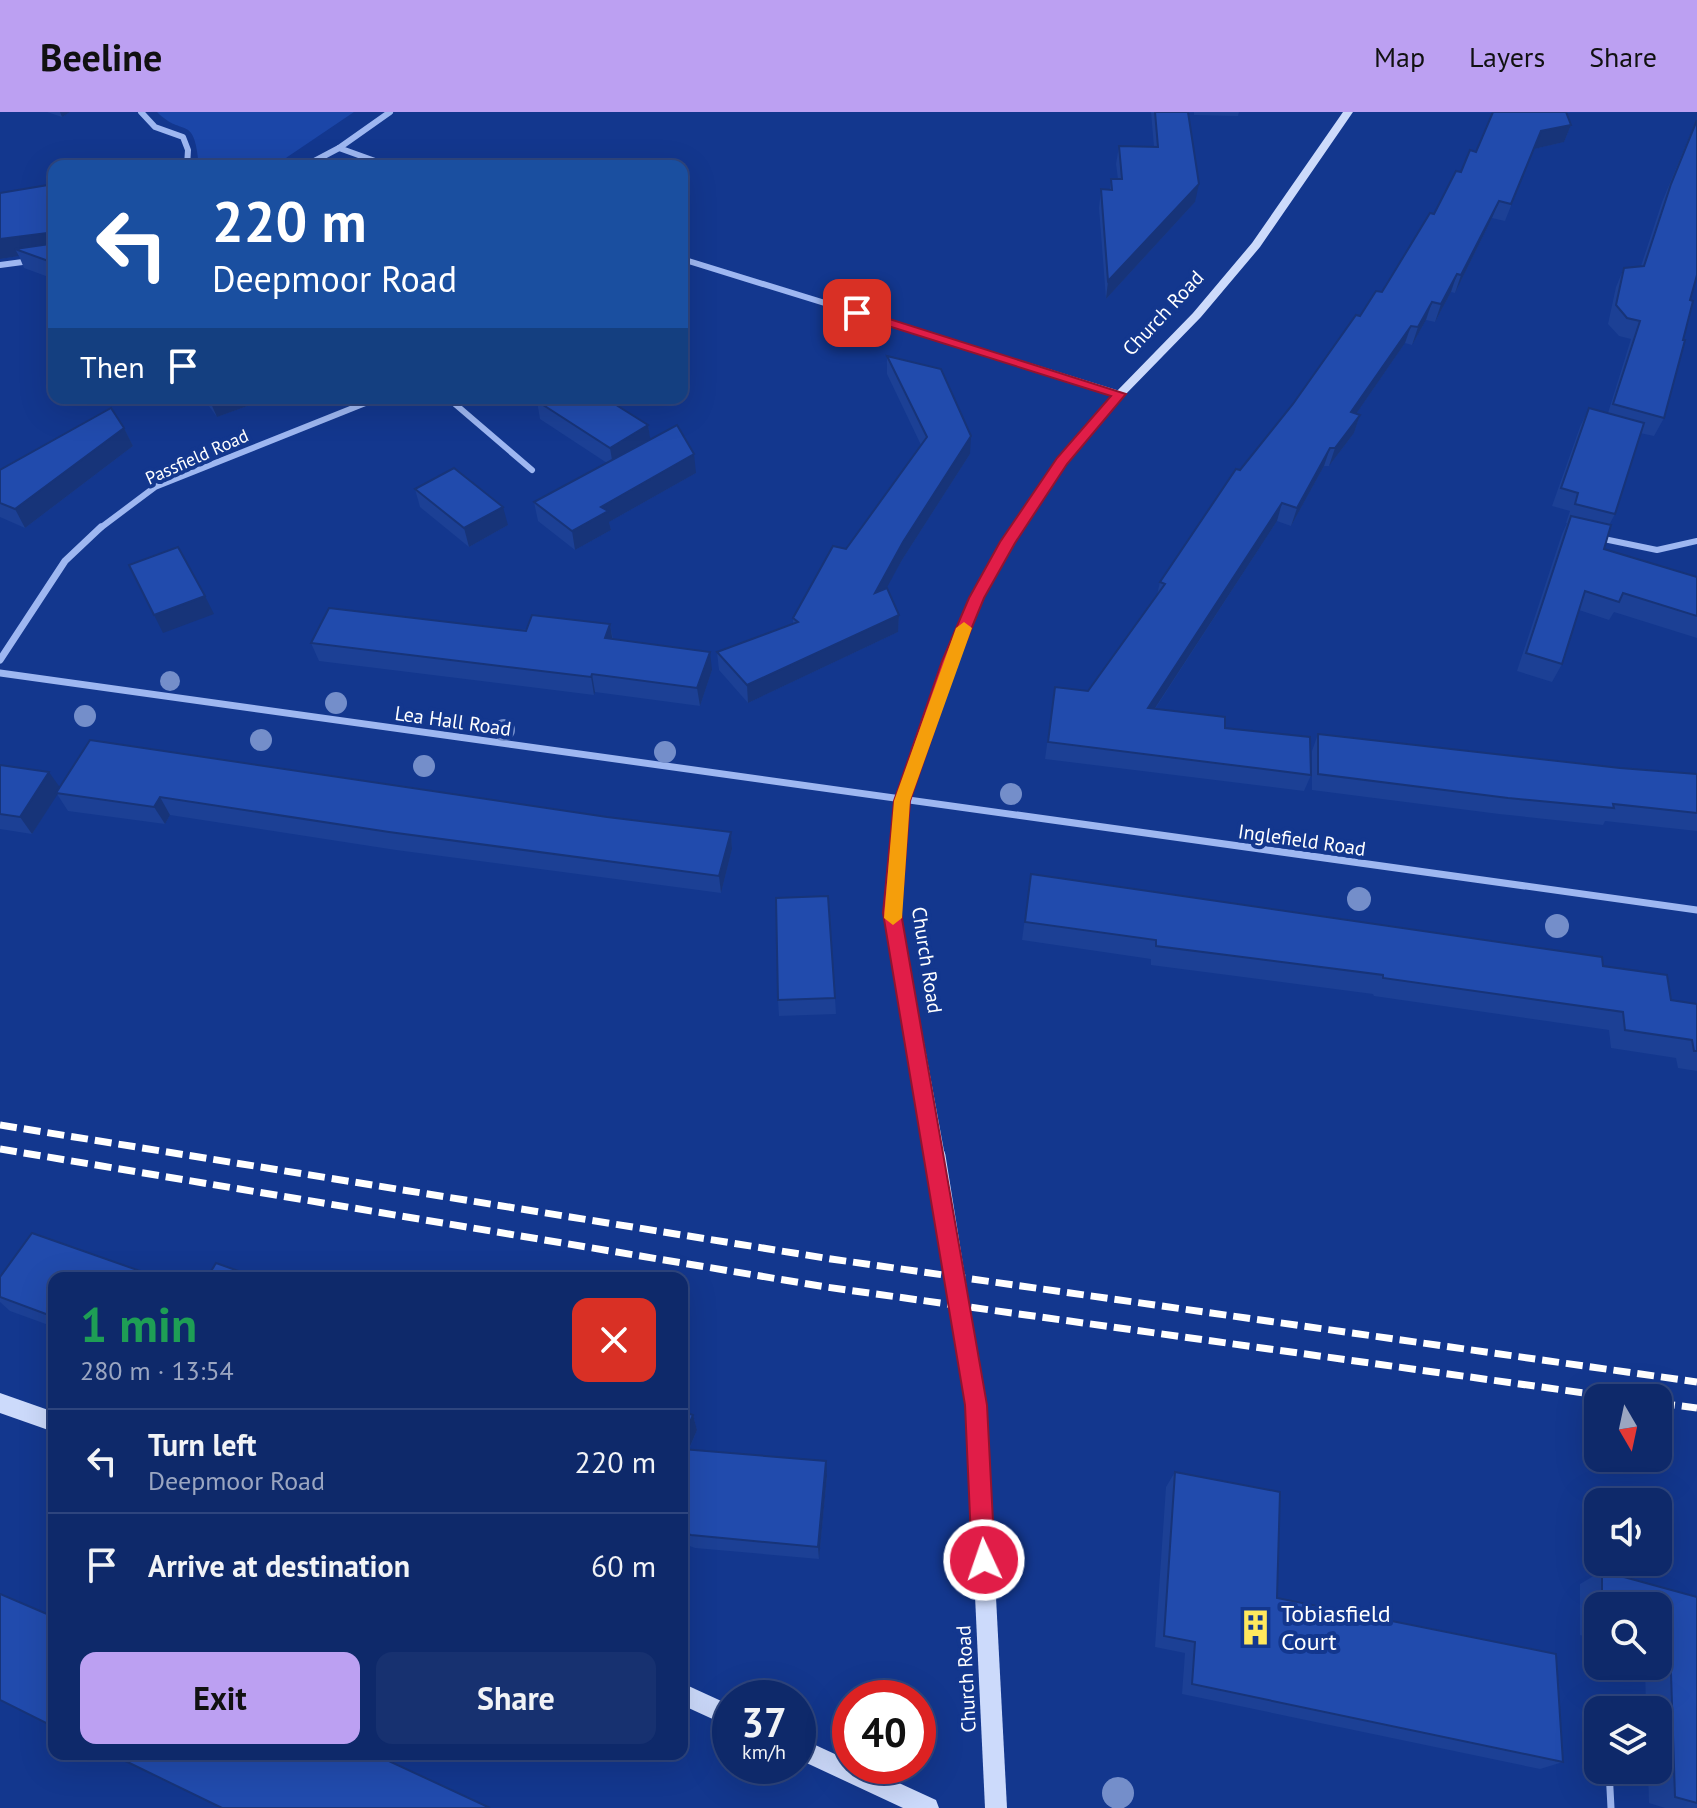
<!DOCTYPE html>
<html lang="en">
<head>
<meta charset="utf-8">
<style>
	body { margin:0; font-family:"PT Sans",sans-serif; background:#173170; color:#f1f3f6; height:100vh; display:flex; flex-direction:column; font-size:30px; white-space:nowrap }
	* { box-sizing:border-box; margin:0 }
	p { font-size:26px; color:#9ba6c1 }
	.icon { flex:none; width:44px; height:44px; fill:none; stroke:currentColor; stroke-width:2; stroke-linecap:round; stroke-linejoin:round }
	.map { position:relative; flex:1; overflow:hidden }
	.drawer { position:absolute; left:48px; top:1160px; width:640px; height:488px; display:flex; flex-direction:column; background:#0e296a; border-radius:16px; box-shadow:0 8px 32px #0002,0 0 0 2px #2e457e }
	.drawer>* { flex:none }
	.top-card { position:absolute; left:48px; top:48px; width:640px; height:244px; border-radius:16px; box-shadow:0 8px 32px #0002,0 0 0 2px #2e457e; background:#1a4fa0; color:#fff; overflow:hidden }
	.needle { width:52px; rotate:171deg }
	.tools { position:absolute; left:1584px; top:1272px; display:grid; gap:16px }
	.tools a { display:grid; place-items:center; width:88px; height:88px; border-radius:16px; background:#0e296a; box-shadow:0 8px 32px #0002,0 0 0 2px #2e457e; font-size:40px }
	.speed { position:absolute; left:712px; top:1568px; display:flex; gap:16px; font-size:40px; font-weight:700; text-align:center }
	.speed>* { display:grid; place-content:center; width:104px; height:104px; border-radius:50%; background:#0e296a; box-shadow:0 8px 32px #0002,0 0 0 2px #2e457e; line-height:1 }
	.speed small { font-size:20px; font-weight:400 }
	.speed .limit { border:12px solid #d22; background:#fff; color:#111 }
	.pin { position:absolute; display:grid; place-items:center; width:68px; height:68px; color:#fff; margin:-34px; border-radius:16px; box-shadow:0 4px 12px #0006 }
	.me { position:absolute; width:88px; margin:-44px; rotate:357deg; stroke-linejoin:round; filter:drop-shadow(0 0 6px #0008) }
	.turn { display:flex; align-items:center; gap:28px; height:168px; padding:0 32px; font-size:36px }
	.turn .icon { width:104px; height:104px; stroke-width:2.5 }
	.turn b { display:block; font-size:56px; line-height:68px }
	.then { display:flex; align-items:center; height:76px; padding:0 32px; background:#0003; gap:16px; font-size:30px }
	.round { display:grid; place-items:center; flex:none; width:84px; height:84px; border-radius:16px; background:#173170 }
	.summary { display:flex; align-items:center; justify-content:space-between; height:136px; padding:0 32px }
	h1 { font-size:48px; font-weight:700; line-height:60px; color:#1e9e55 }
	.action { display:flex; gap:16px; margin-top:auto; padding:16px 32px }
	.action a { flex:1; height:92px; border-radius:16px; background:#bca0f2; color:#111; font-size:32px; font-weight:700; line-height:92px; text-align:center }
	.action a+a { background:#173170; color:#f1f3f6 }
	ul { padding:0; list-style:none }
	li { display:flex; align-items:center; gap:24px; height:104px; padding:0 32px; border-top:2px solid #2e457e }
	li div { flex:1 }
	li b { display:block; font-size:30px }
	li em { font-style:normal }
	header { display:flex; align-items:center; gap:48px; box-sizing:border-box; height:112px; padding:0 40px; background:#bca0f2; color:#111 }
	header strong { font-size:38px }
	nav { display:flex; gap:44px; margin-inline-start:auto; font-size:28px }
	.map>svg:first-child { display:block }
</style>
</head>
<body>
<header>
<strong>Beeline</strong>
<nav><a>Map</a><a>Layers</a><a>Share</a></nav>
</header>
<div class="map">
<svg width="1697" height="1696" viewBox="0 0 1697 1696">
	<rect width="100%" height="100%" fill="#13378e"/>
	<!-- green -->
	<path fill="#1b46a8" d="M157 0H354L274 54H199C194 0 184 27 157 0Z"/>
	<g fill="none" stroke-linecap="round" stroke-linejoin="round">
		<!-- lane-far1 -->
		<path stroke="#9eb7f1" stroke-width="6" d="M1599 426 1657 438 1697 429"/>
		<!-- lane -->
		<path stroke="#9eb7f1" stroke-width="7" d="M1609 1658 1611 1696"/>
		<!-- street-far1 -->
		<g stroke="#9eb7f1" stroke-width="6">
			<path d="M141 0 155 15 183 25 188 38 187 54"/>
			<path d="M339 36 389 54"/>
			<path d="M305 54 339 36 390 0"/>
			<path d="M682 147 1120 282"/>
			<path d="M0 153 30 149"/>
			<path d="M448 286 532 358"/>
			<path d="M99 417 155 375 378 286"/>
		</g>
		<!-- street -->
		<g stroke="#9eb7f1" stroke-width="7">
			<path d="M0 548 65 449 101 415"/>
			<path d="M0 561 1697 798"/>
		</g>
		<!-- secondary -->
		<g fill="#ccdafb" fill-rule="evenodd">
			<path d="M1343 0H1353L1260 135 1201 205 1124 284 1066 352 1014 431 984 486 957 549 909 689 900 801 945 1044 942 1050 936 1052 930 1050 884 801 895 689 943 549 970 486 1002 430 1058 346 1116 280 1193 201 1252 131Z"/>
			<path d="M0 1281 54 1300V1320L0 1301Z"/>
			<path d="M976 1283 983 1286 986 1293 1007 1696H985L966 1293 969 1286Z"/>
			<path d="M682 1571 730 1593V1615L682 1593Z"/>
			<path d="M798 1625 850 1649V1654H862L936 1688 939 1696H903L798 1647Z"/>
		</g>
		<!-- rail -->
		<g stroke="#fff" stroke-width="7" stroke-dasharray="17 7" stroke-linecap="butt">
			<path d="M0 1013 831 1147 1697 1270"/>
			<path d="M0 1037 826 1175 1620 1286"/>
			<path d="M1658 1291 1697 1296"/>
		</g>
		<!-- secondary-bridge -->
		<path stroke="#ccdafb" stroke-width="19" d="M936 1044 976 1293"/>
	</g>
	<!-- trees -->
	<g fill="#748eca">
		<circle cx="170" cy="569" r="10"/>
		<circle cx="336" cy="591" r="11"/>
		<circle cx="85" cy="604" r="11"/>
		<circle cx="504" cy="618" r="11"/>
		<circle cx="261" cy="628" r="11"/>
		<circle cx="665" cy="640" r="11"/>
		<circle cx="424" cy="654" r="11"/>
		<circle cx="1011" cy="682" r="11"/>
		<circle cx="1359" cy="787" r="12"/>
		<circle cx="1557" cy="814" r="12"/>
		<circle cx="1118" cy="1681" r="16"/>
	</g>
	<!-- wall -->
	<g fill="#1c4095">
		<path d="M47 0H70L62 5Z"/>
		<path d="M1151 0H1188L1195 90 1106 187 1099 96 1101 77H1110L1111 67H1118L1116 52 1119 34 1154 35Z"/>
		<path d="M1194 0H1239L1238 4 1194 3Z"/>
		<path d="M1697 6V163L1690 188 1664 306 1654 324 1640 321 1615 402 1609 413 1604 437 1697 465V526L1614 500 1609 508 1579 498 1562 552 1552 570 1517 559 1562 422 1567 411H1566L1570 399 1552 394 1580 315 1589 296 1608 301 1631 227 1619 224 1608 212 1616 175 1624 156 1641 154 1662 90Z"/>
		<path d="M1571 13 1564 30 1534 37 1505 109 1492 106 1455 181 1451 180 1435 210 1426 208 1412 233 1405 231 1356 302 1360 303 1354 321 1329 354H1324L1291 414 1277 409 1155 597 1225 616 1311 663 1304 679 1045 647 1055 575 1088 579 1157 483 1160 470 1240 358 1293 292 1360 204 1382 180 1461 60 1476 40Z"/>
		<path d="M54 72V167L24 156 19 144 0 147V81Z"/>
		<path d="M887 244 970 342 902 448 886 476 899 503 898 520 748 591 719 558 717 540 793 512V506L846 437 921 333 887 262Z"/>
		<path d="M203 286H251L253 292 217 305Z"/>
		<path d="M537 289 648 313 650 327 696 361 609 410 611 418 575 438 538 409 534 390 607 351 540 307Z"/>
		<path d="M124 316 133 334 25 416 0 405V358Z"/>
		<path d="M415 377 508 413 469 435 420 395Z"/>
		<path d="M610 512 613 527 712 558 700 594 595 580 594 583 319 549 311 531Z"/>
		<path d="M1318 622 1620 656 1697 662V719L1605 709 1603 713 1499 702 1312 678V639Z"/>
		<path d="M0 653 60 676 607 705 731 720 732 737 721 781 396 738 170 703 165 712 68 699 57 682 32 722 0 717Z"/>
		<path d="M1031 762 1603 854 1671 888 1697 892V959L1678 956 1676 946 1611 936 1609 918 1374 884 1373 882 1151 853V847L1022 828Z"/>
		<path d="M835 886 836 902 779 904 778 888Z"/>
		<path d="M0 1165 54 1166V1215L10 1199 0 1190Z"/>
		<path d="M682 1299 693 1303 697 1318 689 1338 827 1364 819 1447 695 1436 682 1431Z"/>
		<path d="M1175 1360 1277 1486 1563 1650 1540 1657 1182 1582 1185 1541 1155 1535 1166 1375Z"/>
		<path d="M1602 1459 1697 1485V1696H1665L1649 1691 1648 1658H1658V1598H1646L1645 1554H1658V1494H1598V1528L1580 1523V1472Z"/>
	</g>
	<!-- shaded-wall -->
	<g fill="#173479">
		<path d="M60 0H70L62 5Z"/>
		<path d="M1571 13 1564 30 1534 37 1505 109 1541 19Z"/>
		<path d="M1199 72 1195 90 1106 187 1108 169Z"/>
		<path d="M1499 89 1492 106 1455 181 1461 163Z"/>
		<path d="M47 121 54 136 15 137 19 144 0 147V127Z"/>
		<path d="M1457 162 1451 180 1435 210 1441 192Z"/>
		<path d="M1432 190 1426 208 1412 233 1418 215Z"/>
		<path d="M1411 214 1405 231 1345 318 1351 300Z"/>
		<path d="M211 286H251L253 292 217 305 209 287Z"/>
		<path d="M1360 303 1354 321 1329 354 1335 336Z"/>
		<path d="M648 313 651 331 613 354 610 336Z"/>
		<path d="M124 316 133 334 25 416 15 397Z"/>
		<path d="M971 324 970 342 902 448 874 499 875 481 903 430Z"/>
		<path d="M1330 336 1324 354 1291 414 1297 396Z"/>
		<path d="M694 342 696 361 609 410 611 418 575 438 572 419 601 395Z"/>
		<path d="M1282 391 1277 409 1144 613 1148 596Z"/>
		<path d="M503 395 508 413 469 435 464 416Z"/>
		<path d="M205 484 214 502 163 521 154 503Z"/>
		<path d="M899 503 898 520 748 591 747 573Z"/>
		<path d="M610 512 613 531 605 526Z"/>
		<path d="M710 540 712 558 700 594 697 576Z"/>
		<path d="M592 562 595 580 594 583 591 565Z"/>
		<path d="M49 660 61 677 32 722 20 705Z"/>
		<path d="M160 685 170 703 165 712 154 695Z"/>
		<path d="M731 720 732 737 721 781 719 764Z"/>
		<path d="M693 1303 697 1318 683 1351 682 1347V1329Z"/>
		<path d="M826 1349 827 1364 819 1447 818 1435Z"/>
	</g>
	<!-- building -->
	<g fill="#214bad" stroke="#173479" stroke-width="2">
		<path d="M1155 0H1188L1199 72 1108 169 1101 77 1112 78 1111 67H1122L1119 34 1158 35Z"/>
		<path d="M1493 0H1566L1571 13 1541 19 1511 92 1499 89 1461 163 1457 162 1441 192 1432 190 1418 215 1411 214 1351 300 1360 303 1335 336H1330L1297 396 1282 391 1148 596 1225 605V616L1310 625 1311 663 1048 630 1055 575 1088 579 1165 472 1160 470 1236 357 1240 358 1293 292 1356 203 1360 204 1376 179 1382 180 1430 101 1434 102 1456 59 1461 60 1470 38 1476 40Z"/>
		<path d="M1697 8V163L1690 188 1693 189 1683 228H1685L1664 306 1613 292 1640 209 1627 206 1616 193 1624 156 1644 154 1671 72Z"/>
		<path d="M54 72V151L15 137 49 132 51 125 47 121 0 127V81Z"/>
		<path d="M887 244 941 257 971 324 903 430 875 481 887 476 899 503 747 573 717 540 798 510 793 506 833 434 846 437 927 325Z"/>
		<path d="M537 286H605L648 313 610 336 537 289Z"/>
		<path d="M111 296 124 316 15 397 0 391V358Z"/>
		<path d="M1589 296 1644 311 1615 402 1575 392 1578 381 1561 376Z"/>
		<path d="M677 313 694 342 601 395 608 399 572 419 534 390Z"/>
		<path d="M454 356 503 395 464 416 415 377Z"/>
		<path d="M1571 404 1611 413 1604 437 1697 465V504L1623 481 1619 490 1585 479 1562 552 1526 541Z"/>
		<path d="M178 435 205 484 154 503 129 453Z"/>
		<path d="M329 496 526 519 532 503 610 512 605 526 710 540 697 576 592 562 591 565 311 531Z"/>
		<path d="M1318 622 1620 656 1697 662V701L1613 692 1614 696 1508 686 1318 662Z"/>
		<path d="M90 628 607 705 731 720 719 764 389 720 160 685 154 695 56 681Z"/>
		<path d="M0 653 49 660 20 705 0 702Z"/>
		<path d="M1031 762 1602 845 1603 854 1667 863 1671 888 1697 892V939H1694L1692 928 1625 918 1623 900 1383 866V863L1156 834V828L1025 810Z"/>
		<path d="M828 784 835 886 778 888 776 786Z"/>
		<path d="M32 1121 160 1166H54V1205L0 1185V1165Z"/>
		<path d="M216 1151 258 1166H207Z"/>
		<path d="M682 1299 693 1303 682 1329Z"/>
		<path d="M682 1337 826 1349 818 1435 691 1423 682 1420Z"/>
		<path d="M1175 1360 1280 1380 1277 1486 1556 1542 1563 1650 1192 1572 1195 1530 1164 1524Z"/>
		<path d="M1602 1459 1697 1485V1691L1675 1685 1670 1531 1658 1528V1494H1602Z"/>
		<path d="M0 1482 54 1505V1615L0 1588Z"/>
		<path d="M111 1642H363L374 1647 376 1643 490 1696H222Z"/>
	</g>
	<!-- route -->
	<path fill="#e11d48" stroke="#92132f" stroke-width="2" d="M853 198H861L1126 282 1067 352 1015 431 984 486 958 549 910 689 901 801 987 1293 995 1448 992 1456 984 1459 976 1456 972 1448 965 1293 883 801 894 689 942 549 969 486 1000 430 1057 346 1111 284 853 203Z"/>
	<!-- slow -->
	<path fill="#f59e0b" d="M964 510 972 516 910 689 902 806 893 813 884 806 894 689 956 516Z"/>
	<!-- icons -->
	<defs>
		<symbol id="building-bare" viewBox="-9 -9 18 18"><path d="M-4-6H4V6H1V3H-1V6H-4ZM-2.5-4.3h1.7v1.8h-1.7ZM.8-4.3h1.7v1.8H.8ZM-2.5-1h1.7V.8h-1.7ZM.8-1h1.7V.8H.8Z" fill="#ffe85d" stroke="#13378e" stroke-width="2.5" paint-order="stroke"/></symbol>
	</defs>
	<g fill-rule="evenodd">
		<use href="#building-bare" x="1230" y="1490" width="51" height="51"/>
	</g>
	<g text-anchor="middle" stroke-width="8" stroke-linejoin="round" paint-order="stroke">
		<!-- far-street labels -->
		<g font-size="18" fill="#fff" stroke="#13378e">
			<text transform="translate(197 345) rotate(-24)" y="6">Passfield Road</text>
		</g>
		<!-- street labels -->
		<g font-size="20" fill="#fff" stroke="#13378e">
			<text transform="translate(1163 201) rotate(-47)" y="7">Church Road</text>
			<text transform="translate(453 609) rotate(8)" y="7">Lea Hall Road</text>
			<text transform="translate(1302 728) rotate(8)" y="7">Inglefield Road</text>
			<text transform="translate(927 848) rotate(81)" y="7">Church Road</text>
			<text transform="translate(966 1567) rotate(-93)" y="7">Church Road</text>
		</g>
		<!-- near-poi labels -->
		<g font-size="24" fill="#fff" stroke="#13378e" text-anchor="start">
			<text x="1281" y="1510">Tobiasfield<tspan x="1281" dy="28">Court</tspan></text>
		</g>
	</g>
</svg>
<div class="tools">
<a><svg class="needle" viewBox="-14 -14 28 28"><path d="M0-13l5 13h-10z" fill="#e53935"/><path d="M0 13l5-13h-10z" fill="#9ba6c1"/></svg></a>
<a><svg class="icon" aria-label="sound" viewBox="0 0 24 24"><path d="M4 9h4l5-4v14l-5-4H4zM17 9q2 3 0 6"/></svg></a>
<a><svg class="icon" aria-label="search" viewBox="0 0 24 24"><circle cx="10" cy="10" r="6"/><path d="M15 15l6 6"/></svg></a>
<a><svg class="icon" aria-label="layers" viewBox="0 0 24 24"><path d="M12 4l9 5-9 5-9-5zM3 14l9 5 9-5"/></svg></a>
</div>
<div class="speed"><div>37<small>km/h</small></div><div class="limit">40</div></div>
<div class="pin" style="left:857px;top:201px;background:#d93025"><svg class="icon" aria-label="arrive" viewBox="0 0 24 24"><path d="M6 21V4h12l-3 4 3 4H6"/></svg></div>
<svg class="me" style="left:984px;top:1448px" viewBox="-20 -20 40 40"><circle r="17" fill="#e11d48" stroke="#fff" stroke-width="3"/><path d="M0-11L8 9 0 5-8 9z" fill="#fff"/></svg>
<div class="top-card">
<div class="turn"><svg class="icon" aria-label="left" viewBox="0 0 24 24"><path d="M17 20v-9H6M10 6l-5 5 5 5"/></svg><div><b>220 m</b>Deepmoor Road</div></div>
<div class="then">Then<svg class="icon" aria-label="arrive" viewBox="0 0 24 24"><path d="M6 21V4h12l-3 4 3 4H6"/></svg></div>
</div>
<section class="drawer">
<div class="summary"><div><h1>1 min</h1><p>280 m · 13:54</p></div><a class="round" style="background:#d93025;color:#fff"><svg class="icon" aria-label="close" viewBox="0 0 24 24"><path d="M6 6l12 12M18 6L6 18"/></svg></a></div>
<ul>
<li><svg class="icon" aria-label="left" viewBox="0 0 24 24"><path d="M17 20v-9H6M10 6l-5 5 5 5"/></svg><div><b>Turn left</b><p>Deepmoor Road</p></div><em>220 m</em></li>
<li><svg class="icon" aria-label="arrive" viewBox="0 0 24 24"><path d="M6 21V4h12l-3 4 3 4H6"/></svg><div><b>Arrive at destination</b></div><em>60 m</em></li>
</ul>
<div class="action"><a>Exit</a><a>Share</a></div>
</section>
</div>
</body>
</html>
